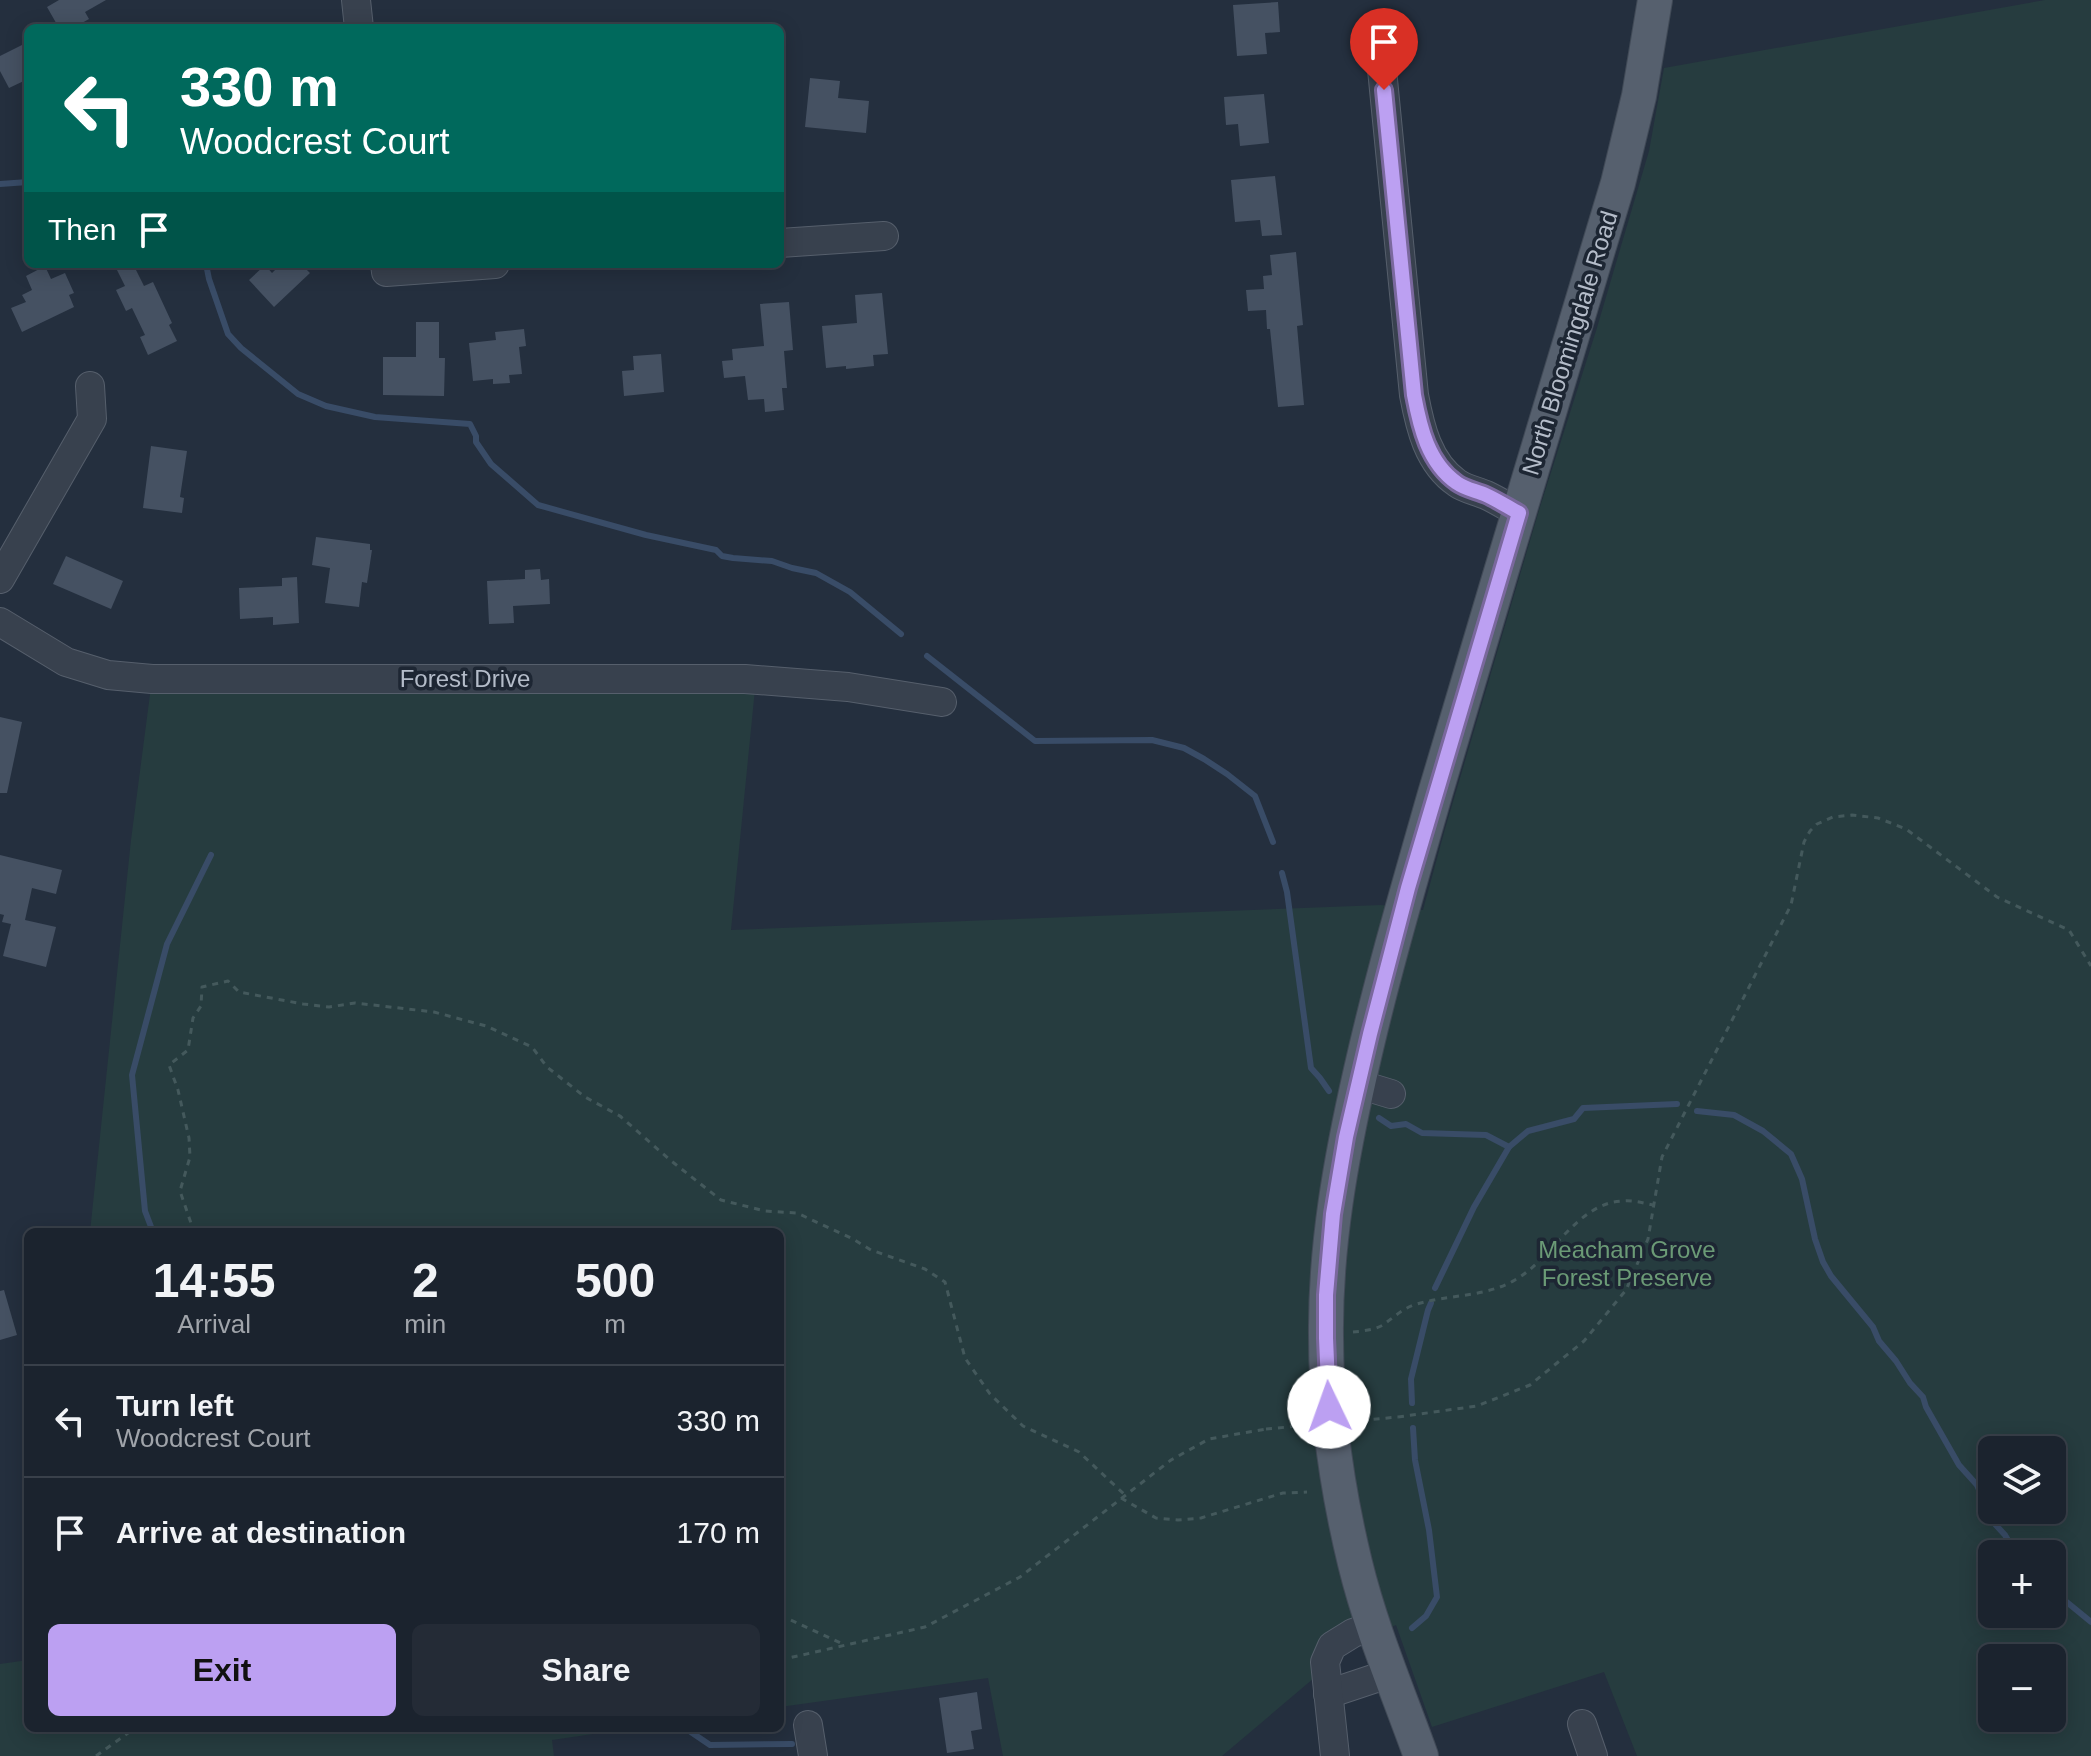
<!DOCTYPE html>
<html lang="en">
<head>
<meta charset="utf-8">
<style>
	body { margin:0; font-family:Arial,sans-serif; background:#242b36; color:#f1f3f6; height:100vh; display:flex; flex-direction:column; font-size:30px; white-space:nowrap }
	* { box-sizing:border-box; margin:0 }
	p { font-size:26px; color:#a0a4aa }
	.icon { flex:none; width:44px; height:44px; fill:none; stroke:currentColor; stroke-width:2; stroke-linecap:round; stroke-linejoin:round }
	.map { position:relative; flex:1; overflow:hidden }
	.drawer { position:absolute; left:24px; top:1228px; width:760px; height:504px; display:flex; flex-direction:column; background:#1b232e; border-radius:12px; box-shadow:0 4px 20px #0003,0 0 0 2px #39404a }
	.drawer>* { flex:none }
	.banner { position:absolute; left:24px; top:24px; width:760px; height:244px; border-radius:12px; box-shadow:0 4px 20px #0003,0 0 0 2px #39404a; background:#00695c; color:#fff; overflow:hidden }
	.tools { position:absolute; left:1978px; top:1436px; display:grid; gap:16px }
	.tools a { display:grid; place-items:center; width:88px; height:88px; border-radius:12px; background:#1b232e; box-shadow:0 4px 20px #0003,0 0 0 2px #39404a; font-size:40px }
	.pin { position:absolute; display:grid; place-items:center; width:68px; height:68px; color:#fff; margin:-82px -34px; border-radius:50% 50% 50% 0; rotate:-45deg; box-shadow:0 0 8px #0007 }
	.pin .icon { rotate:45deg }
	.me { position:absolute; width:88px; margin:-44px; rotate:357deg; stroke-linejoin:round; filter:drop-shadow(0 0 6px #0008) }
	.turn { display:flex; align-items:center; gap:28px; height:168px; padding:0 24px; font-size:36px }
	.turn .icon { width:104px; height:104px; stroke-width:2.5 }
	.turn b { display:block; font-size:56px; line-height:68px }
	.then { display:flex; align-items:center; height:76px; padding:0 24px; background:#0003; gap:16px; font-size:30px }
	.eta { display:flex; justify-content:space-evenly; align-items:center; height:136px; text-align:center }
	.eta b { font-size:48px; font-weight:600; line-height:56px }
	.cta { display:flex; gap:16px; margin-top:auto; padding:16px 24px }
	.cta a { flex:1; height:92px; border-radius:12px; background:#bca0f2; color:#111; font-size:32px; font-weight:600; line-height:92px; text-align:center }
	.cta a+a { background:#242b36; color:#f1f3f6 }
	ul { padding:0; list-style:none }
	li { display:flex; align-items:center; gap:24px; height:112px; padding:0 24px; border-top:2px solid #39404a }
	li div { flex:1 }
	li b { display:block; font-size:30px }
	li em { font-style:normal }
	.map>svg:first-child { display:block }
</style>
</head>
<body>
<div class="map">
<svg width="2091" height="1756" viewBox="0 0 2091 1756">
	<rect width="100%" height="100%" fill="#242f3e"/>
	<!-- green -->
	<g fill="#263c3f" fill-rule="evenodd">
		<path d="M2045 0H2091V1756H1637L1604 1672 1432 1727 1396 1625 1359 1640 1222 1756H1003L988 1678 780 1707V1232H90L131 840 152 679H756L731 930 1381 905 1423 910 1445 829 1540 507 1596 331 1649 151 1664 68ZM1992 1450H2052V1510H1992ZM1992 1554H2052V1614H1992ZM1992 1658H2052V1718H1992Z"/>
		<path d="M28 1660V1728H634L552 1740 554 1756H0V1664Z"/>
	</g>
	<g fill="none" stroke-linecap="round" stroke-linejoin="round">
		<!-- stream -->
		<g stroke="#394c67" stroke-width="6">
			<path d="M0 184 28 182"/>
			<path d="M206 264 209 279 228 334 241 348 298 394 326 406 375 417 470 424 476 436V442L491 464 538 505 646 535 716 550 722 556 733 558 772 561 792 568 816 573 850 592 901 634"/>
			<path d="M927 656 1035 741 1152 740 1184 748 1204 759 1227 774 1255 796 1273 842"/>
			<path d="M1282 873 1287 892 1311 1068 1320 1078 1329 1091"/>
			<path d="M1697 1111 1734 1115 1763 1131 1791 1154 1802 1179 1815 1239 1823 1262 1831 1276 1873 1327 1879 1341 1896 1361 1910 1383 1923 1397 1926 1407 1959 1465 1977 1485 1993 1522 2005 1535 2016 1554"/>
			<path d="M1379 1118 1391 1126 1406 1124 1422 1133 1486 1135 1509 1147"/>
			<path d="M153 1232 145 1211 132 1075 167 944 211 855"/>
			<path d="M1435 1288 1474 1207 1509 1147 1528 1131 1574 1119 1583 1108 1677 1104"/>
			<path d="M1412 1403 1411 1379 1428 1310 1431 1303"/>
			<path d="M2052 1590 2091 1622"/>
			<path d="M1412 1628 1426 1616 1437 1597 1429 1530 1415 1460 1413 1428"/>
			<path d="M685 1728 710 1745 792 1744"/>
		</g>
	</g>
	<!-- building -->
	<g fill="#455162">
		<path d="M59 0H106L85 12 89 19 73 28H59L47 7Z"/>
		<path d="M1278 2 1280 32 1265 33 1267 54 1237 56 1233 5Z"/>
		<path d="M28 42V79L9 88 0 71V56Z"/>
		<path d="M810 78 840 81 838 98 869 101 866 133 805 127Z"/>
		<path d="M1264 94 1269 143 1240 146 1238 124 1226 125 1224 97Z"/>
		<path d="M1275 176 1282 235 1262 236 1260 220 1235 222 1231 180Z"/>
		<path d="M1296 252 1303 325 1297 326 1304 405 1278 407 1270 329H1267L1266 310 1248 311 1246 290 1264 289 1263 276 1272 275 1270 255Z"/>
		<path d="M114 264H133L144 286 153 282 172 323 169 325 177 341 148 355 140 337 145 335 132 308 126 311 116 290 125 286Z"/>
		<path d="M281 264H301L310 273 274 307 249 280 265 265 272 273Z"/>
		<path d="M45 266 51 279 65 273 74 293 69 295 74 307 22 332 11 308 26 302 22 295 32 290 26 276Z"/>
		<path d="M882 293 888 354 873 355 874 366 846 369V366L826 368 822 326 857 323 855 295Z"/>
		<path d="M789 302 793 350 784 351 787 388H782L784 410 765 412 764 399 748 400 745 376 724 378 722 361 733 360 732 349 764 346 760 304Z"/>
		<path d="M416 322H439V358H445L444 396 383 395V357H416Z"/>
		<path d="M524 329 526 346 519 347 522 374 509 375 510 383 493 384V379L473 381 469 343 496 340 495 332Z"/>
		<path d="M661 354 664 392 624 396 622 371 634 370 633 356Z"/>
		<path d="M151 446 187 451 180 497 184 498 182 513 143 508Z"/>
		<path d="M316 537 370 544V550H372L367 583 362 582 359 607 325 603 330 568 312 565Z"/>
		<path d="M66 556 123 581 111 609 53 584Z"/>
		<path d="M540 569 541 580 549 579 550 604 513 606 514 623 489 624 487 581 525 579V570Z"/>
		<path d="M297 577 299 623 273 625V617L240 619 239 588 282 586V578Z"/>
		<path d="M0 717 22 722 7 793H0Z"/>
		<path d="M0 855 62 870 56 894 32 888 25 920 56 927 46 967 3 956 11 924 2 922 4 915 0 914Z"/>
		<path d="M4 1290 17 1335 0 1340V1291Z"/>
		<path d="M977 1692 982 1729 971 1731 974 1749 947 1753 939 1698Z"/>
	</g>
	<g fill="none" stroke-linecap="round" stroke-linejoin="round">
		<defs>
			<g id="minor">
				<path d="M356 0 359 28"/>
				<path d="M1379 39 1414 395C1420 427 1428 463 1457 483 1465 489 1477 491 1486 495 1497 500 1508 507 1519 513"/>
				<path d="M780 243 884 236"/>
				<path d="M385 264 386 272 495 264"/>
				<path d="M0 579 92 419 90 386"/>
				<path d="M0 622 66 662 108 675 152 679H745L848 687 942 702"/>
				<path d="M1358 1084 1391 1094"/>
				<path d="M1328 1694 1391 1673"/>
				<path d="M1582 1724 1593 1756"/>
				<path d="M808 1725 813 1756"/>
				<path d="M1335 1756 1325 1662 1332 1646 1353 1633 1374 1626"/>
			</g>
			<path id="major" d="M1421 1756C1398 1692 1371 1629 1355 1563 1337 1489 1326 1412 1326 1336 1325 1246 1341 1158 1361 1070 1382 977 1409 885 1435 794 1495 590 1557 387 1618 183L1639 96 1655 0"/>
		</defs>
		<!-- minor casing -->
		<use href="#minor" stroke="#565f6c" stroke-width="30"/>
		<!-- major casing -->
		<use href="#major" stroke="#414a57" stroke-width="36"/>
		<!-- path -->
		<g stroke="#44595c" stroke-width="3" stroke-dasharray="6 6" stroke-linecap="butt">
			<path d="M197 1232 193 1229 180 1191 190 1157 189 1138 178 1090 169 1065 188 1050 193 1018 201 1006 202 987 228 981 239 992 303 1004 329 1007 355 1003 434 1012 486 1026 532 1047 547 1067 585 1097 620 1116 670 1160 721 1200 765 1211 797 1213 853 1239 871 1250 925 1269 945 1282 965 1358 990 1394 1023 1426 1079 1452 1125 1495"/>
			<path d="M1353 1332C1363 1331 1374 1330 1383 1325 1393 1318 1402 1309 1414 1305 1447 1294 1484 1298 1515 1280 1551 1260 1578 1202 1623 1201 1633 1200 1643 1203 1653 1205"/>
			<path d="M1398 1417 1477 1406 1530 1385 1584 1341 1626 1290 1648 1239 1662 1157 1791 905 1804 842 1810 831 1817 824 1833 817 1852 815 1878 818 1906 829 1997 897 2069 930 2091 966"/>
			<path d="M1121 1498 1156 1518 1178 1520 1201 1518 1283 1493 1307 1492"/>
			<path d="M780 1615 845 1645"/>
			<path d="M780 1660 925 1627 1020 1577 1171 1460 1209 1439 1266 1429"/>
			<path d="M96 1756 135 1728"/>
		</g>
		<!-- minor -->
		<use href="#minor" stroke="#38414e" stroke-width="28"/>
		<!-- major -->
		<use href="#major" stroke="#56606e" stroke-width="34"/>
		<!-- path-bridge -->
		<path stroke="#44595c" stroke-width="3" stroke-dasharray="6 6" stroke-linecap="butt" d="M1266 1429 1398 1417"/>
	</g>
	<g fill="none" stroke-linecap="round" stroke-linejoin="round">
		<defs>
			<path id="route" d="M1329 1407 1326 1338V1295L1333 1214 1346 1137 1370 1034 1408 888 1519 513C1508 507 1497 500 1486 495 1477 491 1465 489 1457 483 1428 463 1420 427 1414 395L1384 90"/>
		</defs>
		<!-- route casing -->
		<use href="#route" stroke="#7a689d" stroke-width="20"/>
		<!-- route -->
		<use href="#route" stroke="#bca0f2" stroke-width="14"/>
	</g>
	<g text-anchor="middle" stroke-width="7" stroke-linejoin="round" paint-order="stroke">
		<!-- street labels -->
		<g font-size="24" fill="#b4bcc9" stroke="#1d2633">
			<text transform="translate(1570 343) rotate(-73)" y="8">North Bloomingdale Road</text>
			<text x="465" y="687">Forest Drive</text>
		</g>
		<!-- park labels -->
		<g font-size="24" fill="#6b9a76" stroke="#1d2633">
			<text x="1627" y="1258">Meacham Grove<tspan x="1627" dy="28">Forest Preserve</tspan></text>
		</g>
	</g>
</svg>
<div class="tools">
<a><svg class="icon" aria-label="layers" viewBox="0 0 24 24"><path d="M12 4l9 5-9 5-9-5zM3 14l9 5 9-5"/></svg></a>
<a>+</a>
<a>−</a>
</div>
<div class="pin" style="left:1384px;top:90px;background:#d93025"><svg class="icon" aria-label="arrive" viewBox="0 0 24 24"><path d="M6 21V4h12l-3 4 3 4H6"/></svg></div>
<svg class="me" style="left:1329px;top:1407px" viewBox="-20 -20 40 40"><circle r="19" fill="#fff"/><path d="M0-13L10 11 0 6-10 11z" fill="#bca0f2"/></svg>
<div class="banner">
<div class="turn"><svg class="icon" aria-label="left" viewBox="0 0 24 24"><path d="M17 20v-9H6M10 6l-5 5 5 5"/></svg><div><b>330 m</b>Woodcrest Court</div></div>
<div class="then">Then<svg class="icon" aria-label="arrive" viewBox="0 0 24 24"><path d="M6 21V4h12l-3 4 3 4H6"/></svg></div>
</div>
<section class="drawer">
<div class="eta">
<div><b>14:55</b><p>Arrival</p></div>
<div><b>2</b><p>min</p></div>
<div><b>500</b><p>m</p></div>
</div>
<ul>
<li><svg class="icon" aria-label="left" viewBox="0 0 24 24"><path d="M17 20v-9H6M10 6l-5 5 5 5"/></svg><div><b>Turn left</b><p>Woodcrest Court</p></div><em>330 m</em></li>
<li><svg class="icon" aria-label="arrive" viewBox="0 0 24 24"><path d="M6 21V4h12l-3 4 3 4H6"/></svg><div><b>Arrive at destination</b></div><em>170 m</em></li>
</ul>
<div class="cta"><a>Exit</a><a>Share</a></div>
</section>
</div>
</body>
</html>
